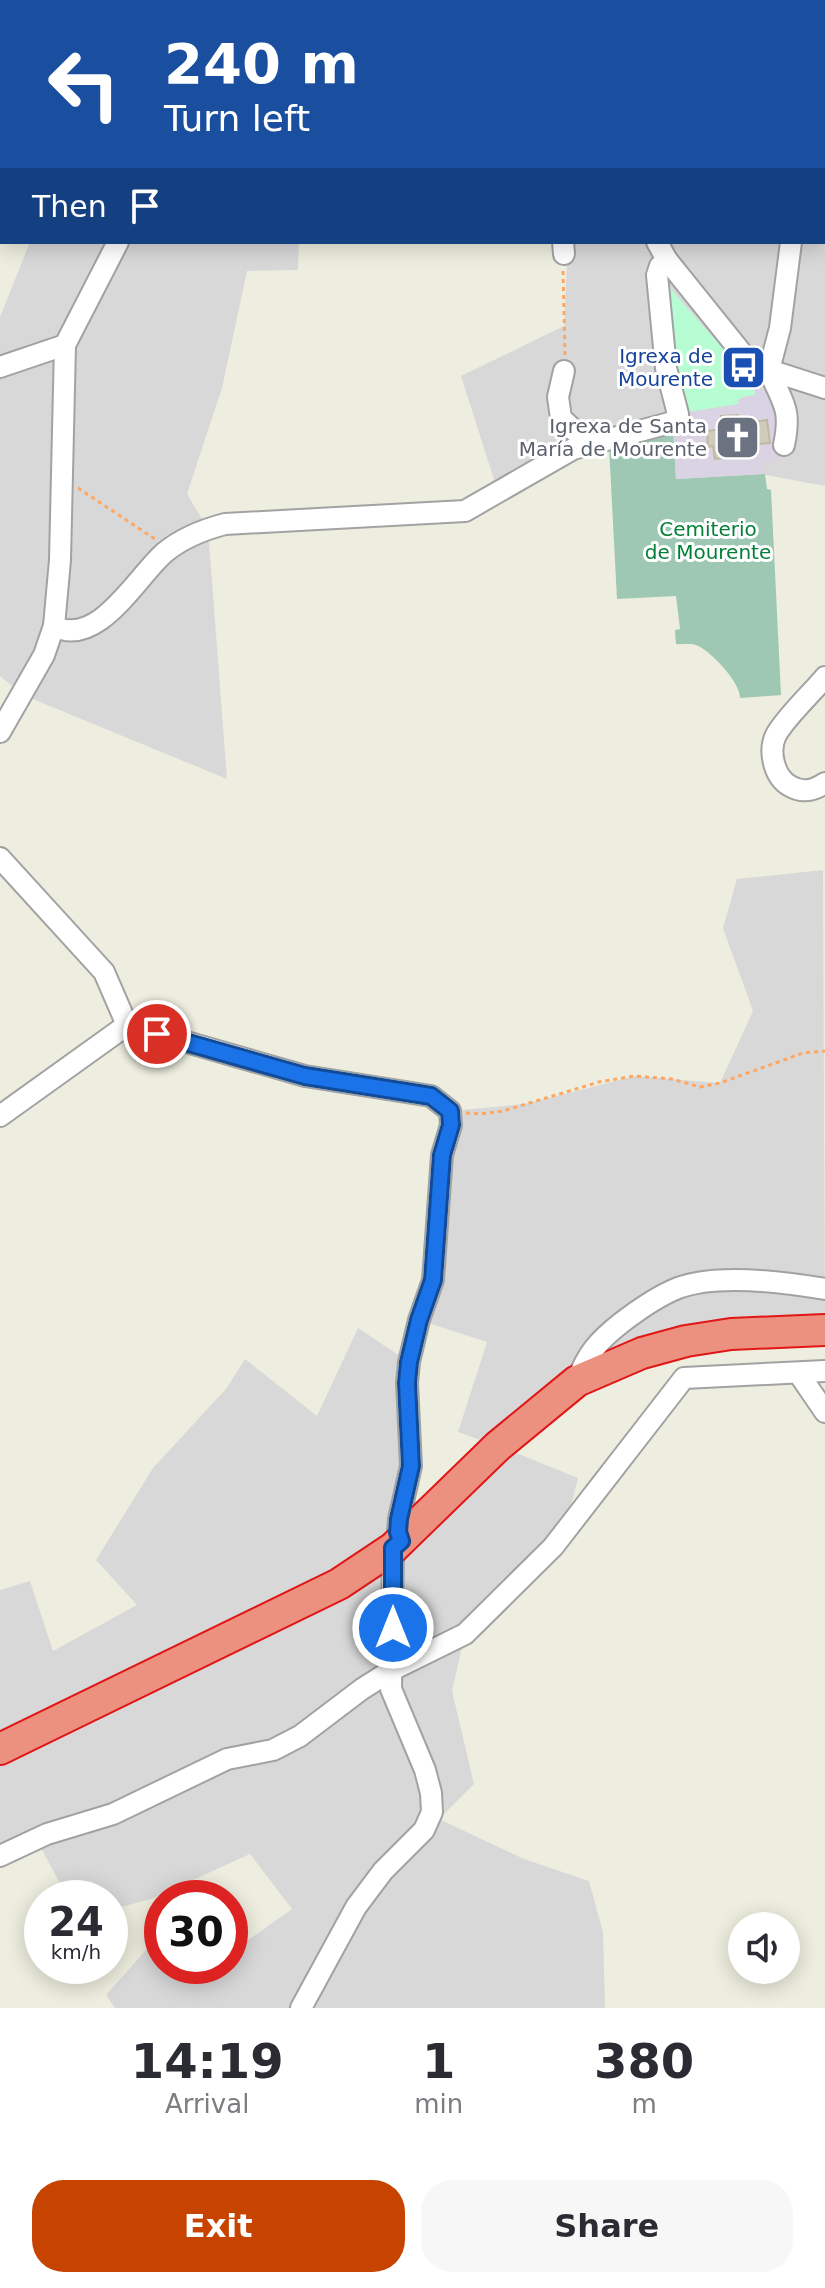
<!DOCTYPE html>
<html lang="en">
<head>
<meta charset="utf-8">
<style>
	body { margin:0; font-family:"DejaVu Sans",sans-serif; background:#f7f7f7; color:#2b2b33; height:100vh; display:flex; flex-direction:column; font-size:30px; white-space:nowrap }
	* { box-sizing:border-box; margin:0 }
	p { font-size:26px; color:#7c7c81 }
	.icon { flex:none; width:44px; height:44px; fill:none; stroke:currentColor; stroke-width:2; stroke-linecap:round; stroke-linejoin:round }
	.map { position:relative; height:2008px; overflow:hidden }
	.panel { display:flex; flex-direction:column; background:#fff; flex:1 }
	.panel>* { flex:none }
	.top-card { position:absolute; left:0px; top:0px; width:826px; height:244px; box-shadow:0 4px 20px #0003; background:#1a4fa0; color:#fff; overflow:hidden }
	.fabs { position:absolute; left:728px; top:1912px; display:grid; gap:16px }
	.fabs a { display:grid; place-items:center; width:72px; height:72px; border-radius:50%; background:#fff; box-shadow:0 4px 20px #0003; font-size:40px }
	.speed { position:absolute; left:24px; top:1880px; display:flex; gap:16px; font-size:40px; font-weight:700; text-align:center }
	.speed>* { display:grid; place-content:center; width:104px; height:104px; border-radius:50%; background:#fff; box-shadow:0 4px 20px #0003; line-height:1 }
	.speed small { font-size:20px; font-weight:400 }
	.speed .limit { border:12px solid #d22; background:#fff; color:#111 }
	.pin { position:absolute; display:grid; place-items:center; width:68px; height:68px; color:#fff; margin:-34px; border:4px solid #fff; border-radius:50%; box-shadow:0 2px 8px #0007 }
	.me { position:absolute; width:88px; margin:-44px; rotate:0deg; stroke-linejoin:round; filter:drop-shadow(0 0 6px #0008) }
	.turn { display:flex; align-items:center; gap:28px; height:168px; padding:0 32px; font-size:36px }
	.turn .icon { width:104px; height:104px; stroke-width:2.5 }
	.turn b { display:block; font-size:56px; line-height:68px }
	.then { display:flex; align-items:center; height:76px; padding:0 32px; background:#0003; gap:16px; font-size:30px }
	.eta { display:flex; justify-content:space-evenly; align-items:center; height:136px; text-align:center }
	.eta b { font-size:48px; font-weight:700; line-height:56px }
	.primary-button { display:flex; gap:16px; margin-top:auto; padding:16px 32px }
	.primary-button a { flex:1; height:92px; border-radius:32px; background:#c64400; color:#fff; font-size:32px; font-weight:700; line-height:92px; text-align:center }
	.primary-button a+a { background:#f7f7f7; color:#2b2b33 }
	.map>svg:first-child { display:block }
</style>
</head>
<body>
<div class="map">
<svg width="825" height="2008" viewBox="0 0 825 2008">
	<rect width="100%" height="100%" fill="#edeedf"/>
	<!-- residential -->
	<g fill="#d9d8d8">
		<path d="M50 0H431L50 2Z"/>
		<path d="M564 0H825V486L761 474 676 479 673 422 595 443 498 492 461 376 564 326 568 242H824V2Z"/>
		<path d="M30 242H299L298 270 247 271 222 388 187 494 208 529 227 779 23 695 0 676V317Z"/>
		<path d="M823 870 825 1330 608 1367 499 1446 578 1478 558 1556 465 1634 452 1691 474 1784 439 1819 524 1859 589 1881 603 1932 605 2008H115L106 1995 162 1932V1966H230V1953L292 1909 250 1854 151 1899 110 1910V1898H68L36 1839 0 1857V1590L30 1581 53 1651 137 1605 96 1560 153 1468 226 1389 245 1359 317 1416 358 1328 409 1362V1455L394 1546 497 1446 458 1432 487 1342 419 1320 450 1111 525 1104 635 1076 720 1083 753 1011 723 928 737 879Z"/>
	</g>
	<!-- cemetery -->
	<path fill="#9ec8b3" d="M673 426 676 479 765 474 767 489 771 490 781 695 740 698C741 683 710 650 696 645 691 643 681 645 676 644L675 630 680 629 676 596 617 599 609 446Z"/>
	<!-- park -->
	<path fill="#b6fdd4" d="M661 278 752 382 756 395 737 400 740 404 689 412C667 387 665 312 661 278Z"/>
	<!-- plaza -->
	<path fill="#d9d3e3" fill-rule="evenodd" d="M754 387 769 391 784 434 779 460 766 462V466L761 467V474L676 479 673 426 689 422V412L739 404 737 400 743 397 755 395ZM738 415 739 424 767 421 770 442 740 446 741 456 715 459 713 446H708L707 431 722 429 721 416Z"/>
	<!-- building -->
	<path fill="#d0ccbc" stroke="#c0b9a1" stroke-width="2" d="M738 415 739 424 767 420 770 443 740 446 741 456 715 459 713 446 708 447 707 431 722 429 721 416Z"/>
	<g fill="none" stroke-linecap="round" stroke-linejoin="round">
		<defs>
			<g id="minor">
				<path d="M555 0 556 2"/>
				<path d="M787 0V2"/>
				<path d="M236 2 237 0"/>
				<path d="M430 2 431 0"/>
				<path d="M563 242 564 254"/>
				<path d="M657 242 667 260 745 357 769 370 825 388"/>
				<path d="M0 367 65 345"/>
				<path d="M564 371 558 397 561 418 579 435 595 443"/>
				<path d="M784 445C792 407 782 403 769 370L780 328 791 242"/>
				<path d="M54 626C97 649 136 578 164 553 182 538 202 530 225 524L465 511 573 449 673 422 678 414 666 368 657 275 660 266 667 260"/>
				<path d="M825 677C812 693 785 718 776 735 768 751 774 777 790 786 802 793 813 791 825 783"/>
				<path d="M0 732 44 655 54 626 60 560 65 345 118 242"/>
				<path d="M0 858 104 972 127 1025 305 1076 431 1096 450 1111 451 1125 442 1155 433 1280 419 1320 409 1362 407 1383 411 1466 399 1519 398 1532 401 1541"/>
				<path d="M0 1116 127 1025"/>
				<path d="M799 1374 825 1412"/>
				<path d="M577 1381C587 1354 598 1341 621 1323 638 1310 658 1296 678 1288 718 1273 784 1282 825 1289"/>
				<path d="M0 1856 47 1834 113 1814 227 1759 273 1750 300 1736 362 1689 392 1670 465 1634 553 1547 684 1378 825 1371"/>
				<path d="M301 2008 356 1907 383 1871 424 1830 432 1812 431 1793 425 1770 391 1689 393 1548"/>
			</g>
			<path id="highway" d="M0 1749 339 1584 393 1548 498 1446 577 1381 642 1353 686 1341 731 1334 825 1330"/>
		</defs>
		<!-- minor casing -->
		<use href="#minor" stroke="#a2a2a2" stroke-width="24"/>
		<!-- highway casing -->
		<use href="#highway" stroke="#e11616" stroke-width="34"/>
		<!-- path -->
		<g stroke="#ffa65f" stroke-width="3" stroke-dasharray="4 4" stroke-linecap="butt">
			<path d="M0 165H2"/>
			<path d="M563 271 565 355"/>
			<path d="M78 488 155 539"/>
			<path d="M466 1113 480 1114 503 1111 599 1082 635 1076 672 1079 700 1087 720 1083 803 1053 825 1051"/>
		</g>
		<!-- minor -->
		<use href="#minor" stroke="#fff" stroke-width="20"/>
		<!-- highway -->
		<use href="#highway" stroke="#ec907f" stroke-width="30"/>
	</g>
	<g fill="none" stroke-linecap="round" stroke-linejoin="round">
		<defs>
			<path id="route" d="M157 1034 305 1076 431 1096 450 1111 451 1125 442 1155 433 1280 419 1320 409 1362 407 1383 411 1466 399 1519 398 1532 401 1541 393 1548V1628"/>
		</defs>
		<!-- route casing -->
		<use href="#route" stroke="#114b97" stroke-width="20"/>
		<!-- route -->
		<use href="#route" stroke="#1a73e8" stroke-width="14"/>
	</g>
	<!-- icons -->
	<defs>
		<symbol id="bus-square" viewBox="-11 -11 22 22"><rect x="-9" y="-9" width="18" height="18" rx="4" fill="#1a4fb4" stroke="#fff"/><path d="M-5-6H5V4H4V6H2V4H-2V6H-4V4H-5ZM-3.5-4V0h7V-4ZM-3.5 1.2v1.5H-2V1.2ZM2 1.2v1.5H3.5V1.2Z" fill="#fff"/></symbol>
		<symbol id="church-square" viewBox="-11 -11 22 22"><rect x="-9" y="-9" width="18" height="18" rx="4" fill="#6b7280" stroke="#fff"/><path d="M-1.2-6h2.4v3.5h3.3v2.4h-3.3V6h-2.4V-.1h-3.3v-2.4h3.3Z" fill="#fff"/></symbol>
	</defs>
	<g fill-rule="evenodd">
		<use href="#bus-square" x="718" y="342" width="51" height="51"/>
		<use href="#church-square" x="712" y="412" width="51" height="51"/>
	</g>
	<g text-anchor="middle" stroke-width="6" stroke-linejoin="round" paint-order="stroke">
		<!-- transit labels -->
		<g font-size="20" fill="#164399" stroke="#fff" text-anchor="end">
			<text x="713" y="363">Igrexa de<tspan x="713" dy="23">Mourente</tspan></text>
		</g>
		<!-- worship labels -->
		<g font-size="20" fill="#5b616d" stroke="#fff" text-anchor="end">
			<text x="707" y="433">Igrexa de Santa<tspan x="707" dy="23">María de Mourente</tspan></text>
		</g>
		<!-- park labels -->
		<g font-size="20" fill="#037f38" stroke="#fff">
			<text x="708" y="536">Cemiterio<tspan x="708" dy="23">de Mourente</tspan></text>
		</g>
	</g>
</svg>
<div class="fabs">
<a><svg class="icon" aria-label="sound" viewBox="0 0 24 24"><path d="M4 9h4l5-4v14l-5-4H4zM17 9q2 3 0 6"/></svg></a>
</div>
<div class="speed"><div>24<small>km/h</small></div><div class="limit">30</div></div>
<div class="pin" style="left:157px;top:1034px;background:#d93025"><svg class="icon" aria-label="arrive" viewBox="0 0 24 24"><path d="M6 21V4h12l-3 4 3 4H6"/></svg></div>
<svg class="me" style="left:393px;top:1628px" viewBox="-20 -20 40 40"><circle r="17" fill="#1a73e8" stroke="#fff" stroke-width="3"/><path d="M0-11L8 9 0 5-8 9z" fill="#fff"/></svg>
<div class="top-card">
<div class="turn"><svg class="icon" aria-label="left" viewBox="0 0 24 24"><path d="M17 20v-9H6M10 6l-5 5 5 5"/></svg><div><b>240 m</b>Turn left</div></div>
<div class="then">Then<svg class="icon" aria-label="arrive" viewBox="0 0 24 24"><path d="M6 21V4h12l-3 4 3 4H6"/></svg></div>
</div>
</div>
<section class="panel">
<div class="eta">
<div><b>14:19</b><p>Arrival</p></div>
<div><b>1</b><p>min</p></div>
<div><b>380</b><p>m</p></div>
</div>
<div class="primary-button"><a>Exit</a><a>Share</a></div>
</section>
</body>
</html>
